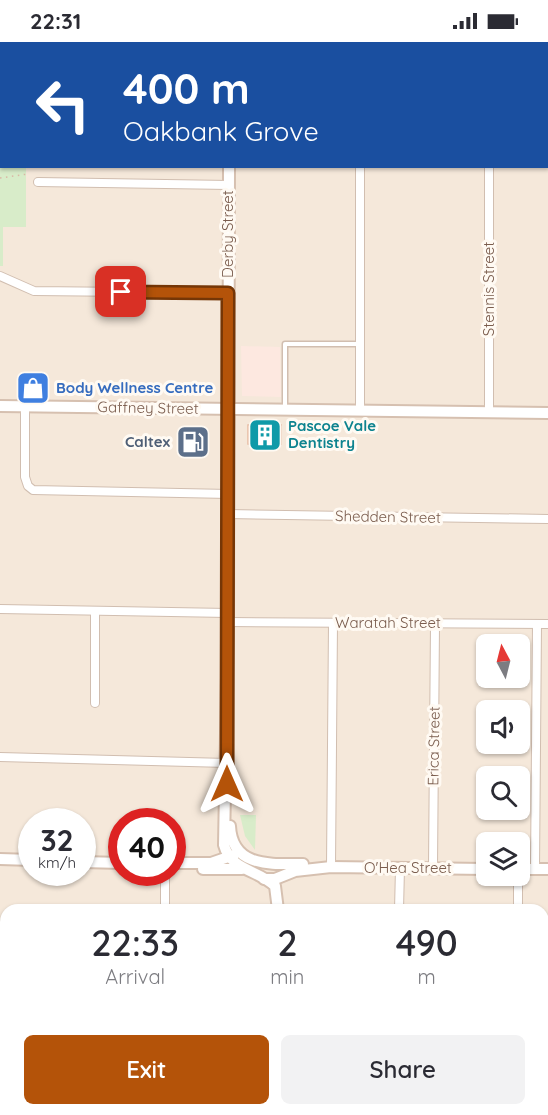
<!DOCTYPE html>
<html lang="en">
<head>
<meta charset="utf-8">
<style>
	body { margin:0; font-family:Quicksand,sans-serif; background:#f2f2f3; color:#2b2b33; height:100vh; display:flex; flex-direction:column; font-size:22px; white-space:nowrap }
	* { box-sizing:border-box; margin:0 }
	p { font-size:20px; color:#7c7c81 }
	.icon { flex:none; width:33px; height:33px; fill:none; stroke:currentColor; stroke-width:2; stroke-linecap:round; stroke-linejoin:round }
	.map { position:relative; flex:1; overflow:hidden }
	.side { position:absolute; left:0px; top:862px; width:549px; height:212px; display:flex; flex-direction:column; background:#fff; border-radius:18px 18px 0 0; box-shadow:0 2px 4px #0004 }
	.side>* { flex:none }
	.banner { position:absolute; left:0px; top:0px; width:549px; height:126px; box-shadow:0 2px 4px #0004; background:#1a4fa0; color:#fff; overflow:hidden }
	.needle { width:39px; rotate:353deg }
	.buttons { position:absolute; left:476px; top:592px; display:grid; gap:12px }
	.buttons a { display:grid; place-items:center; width:54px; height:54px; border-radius:9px; background:#fff; box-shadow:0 2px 4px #0004; font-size:30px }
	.speed { position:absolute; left:18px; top:766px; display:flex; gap:12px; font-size:30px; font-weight:700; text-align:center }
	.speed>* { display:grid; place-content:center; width:78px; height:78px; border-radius:50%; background:#fff; box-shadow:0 2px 4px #0004; line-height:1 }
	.speed small { font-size:15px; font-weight:400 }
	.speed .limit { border:9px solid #d22; background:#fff; color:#111 }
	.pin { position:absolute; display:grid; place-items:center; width:51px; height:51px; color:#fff; margin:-26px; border-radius:12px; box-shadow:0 3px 9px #0006 }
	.me { position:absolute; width:66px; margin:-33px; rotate:0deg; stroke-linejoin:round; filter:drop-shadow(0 0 4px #0008) }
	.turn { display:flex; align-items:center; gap:21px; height:126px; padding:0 24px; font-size:27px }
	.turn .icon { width:78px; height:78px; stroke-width:2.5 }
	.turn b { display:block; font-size:42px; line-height:51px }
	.eta { display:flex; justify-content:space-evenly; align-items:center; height:102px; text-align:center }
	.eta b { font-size:36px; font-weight:600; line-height:42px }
	.button { display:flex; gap:12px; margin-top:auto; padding:12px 24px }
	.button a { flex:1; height:69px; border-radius:9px; background:#b45309; color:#fff; font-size:24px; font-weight:600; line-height:69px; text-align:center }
	.button a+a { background:#f2f2f3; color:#2b2b33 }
	.status { display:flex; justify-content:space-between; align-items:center; height:42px; padding:0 30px; background:#fff; direction:ltr }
	.status svg { height:16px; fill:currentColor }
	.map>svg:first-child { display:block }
</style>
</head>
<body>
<div class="status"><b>22:31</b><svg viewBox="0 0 49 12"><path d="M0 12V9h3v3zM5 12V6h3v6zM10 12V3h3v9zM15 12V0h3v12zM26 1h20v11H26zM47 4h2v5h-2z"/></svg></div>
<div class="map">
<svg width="548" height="1073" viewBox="0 0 548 1073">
	<rect width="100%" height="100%" fill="#fdf6ec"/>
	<!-- residential -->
	<path fill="#f5e8da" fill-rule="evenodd" d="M0 0H548V1073H0ZM2 2H548V124H2ZM486 603H519V636H486ZM486 669H519V702H486ZM486 735H519V768H486ZM32 780H82V831H32ZM122 780H172V831H122ZM486 801H519V834H486ZM6 868H543V1068H6Z"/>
	<!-- commercial -->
	<path fill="#fde8e0" d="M241 304 280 305 281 355 242 354Z"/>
	<!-- green -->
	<g fill="#d8ecc9">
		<path d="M0 0H27L2 2V124L26 125V185H3V224H0Z"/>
		<path d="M240 773H256L255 808 245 794Z"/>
	</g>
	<!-- building -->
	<rect fill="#f3d5c3" stroke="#e6bba3" stroke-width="1.5" x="248" y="383" width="33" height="19"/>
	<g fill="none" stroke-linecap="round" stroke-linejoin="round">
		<defs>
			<path id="lane" d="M285 366V302H360"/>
			<g id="street">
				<path d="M38 140 229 143"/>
				<path d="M0 234 34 249 228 251"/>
				<path d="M25 364V435L28 444 33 448 229 452"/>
				<path d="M360 368V124"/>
				<path d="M489 370V124"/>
				<path d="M228 472 548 477"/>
				<path d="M0 567 228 571"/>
				<path d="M228 580 548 582"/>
				<path d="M95 661V569"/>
				<path d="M0 715 227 721"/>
				<path d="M331 825 333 581"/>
				<path d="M433 826 435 582"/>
				<path d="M535 827 537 582"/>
				<path d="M165 868V831"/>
				<path d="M399 868 400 826"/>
				<path d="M518 868V834"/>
				<path d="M0 978H6"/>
				<path d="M163 1073V1068"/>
				<path d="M398 1073V1068"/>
				<path d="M516 1073V1068"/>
			</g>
			<g id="secondary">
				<path d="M229 2V0"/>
				<path d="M229 124 228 580 224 803C231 829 257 827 275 844L278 868"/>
				<path d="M0 364 548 371"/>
				<path d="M230 784C232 826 271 822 303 822"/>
				<path d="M0 817 32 818"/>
				<path d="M82 820 122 821"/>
				<path d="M172 821H211L234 813"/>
				<path d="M203 827H242"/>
				<path d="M519 827H548"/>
				<path d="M264 837H275L295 829 331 825 486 827"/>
				<path d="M279 1073V1068"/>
			</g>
		</defs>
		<!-- lane casing -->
		<use href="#lane" stroke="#d1beb0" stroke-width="7"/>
		<!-- street casing -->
		<use href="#street" stroke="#d1beb0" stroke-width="10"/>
		<!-- secondary casing -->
		<use href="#secondary" stroke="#d6c0b0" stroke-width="14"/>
		<!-- path -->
		<g stroke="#d9b8a5" stroke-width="1.5" stroke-dasharray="1.5 4.5" stroke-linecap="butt">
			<path d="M24 0V2"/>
			<path d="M0 81 2 80"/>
			<path d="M0 136 28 132"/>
		</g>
		<!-- lane -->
		<use href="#lane" stroke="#fff" stroke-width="4"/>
		<!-- street -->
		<use href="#street" stroke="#fff" stroke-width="8"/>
		<!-- secondary -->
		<use href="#secondary" stroke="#fff" stroke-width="10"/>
	</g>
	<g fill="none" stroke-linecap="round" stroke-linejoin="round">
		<defs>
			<path id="route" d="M121 250 228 251 227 742"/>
		</defs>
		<!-- route casing -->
		<use href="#route" stroke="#753606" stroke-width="15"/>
		<!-- route -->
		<use href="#route" stroke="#b45309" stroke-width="10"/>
	</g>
	<!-- icons -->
	<defs>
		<symbol id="shop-square" viewBox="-11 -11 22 22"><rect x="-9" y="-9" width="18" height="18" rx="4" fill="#3f7fe0" stroke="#fffaf3"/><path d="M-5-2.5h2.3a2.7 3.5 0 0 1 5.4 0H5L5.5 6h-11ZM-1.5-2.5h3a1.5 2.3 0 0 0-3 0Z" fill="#fff"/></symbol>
		<symbol id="building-square" viewBox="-11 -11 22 22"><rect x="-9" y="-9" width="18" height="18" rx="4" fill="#0f9aa8" stroke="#fffaf3"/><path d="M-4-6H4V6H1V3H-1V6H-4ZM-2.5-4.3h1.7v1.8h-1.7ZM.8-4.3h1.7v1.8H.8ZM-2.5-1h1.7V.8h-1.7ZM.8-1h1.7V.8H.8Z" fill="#fff"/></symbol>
		<symbol id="fuel-square" viewBox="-11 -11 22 22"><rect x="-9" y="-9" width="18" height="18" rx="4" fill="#5c6f8a" stroke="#fffaf3"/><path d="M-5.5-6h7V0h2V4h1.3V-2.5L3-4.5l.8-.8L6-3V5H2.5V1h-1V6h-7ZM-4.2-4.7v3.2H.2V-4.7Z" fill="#fff"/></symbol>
	</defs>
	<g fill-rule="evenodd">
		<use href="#shop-square" x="14" y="327" width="38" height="38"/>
		<use href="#building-square" x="246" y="374" width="38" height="38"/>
		<use href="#fuel-square" x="174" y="381" width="38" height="38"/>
	</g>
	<g text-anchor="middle" stroke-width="6" stroke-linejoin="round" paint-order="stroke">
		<!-- street labels -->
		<g font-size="15" fill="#7a5c4d" stroke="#fffaf3">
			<text transform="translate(228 192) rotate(-90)" y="5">Derby Street</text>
			<text transform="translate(489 247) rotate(-90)" y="5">Stennis Street</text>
			<text transform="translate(148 366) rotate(1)" y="5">Gaffney Street</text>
			<text transform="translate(388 475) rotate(1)" y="5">Shedden Street</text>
			<text x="388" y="586">Waratah Street</text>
			<text transform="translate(434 704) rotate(-89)" y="5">Erica Street</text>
			<text x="408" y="831">O'Hea Street</text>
		</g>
		<!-- shop labels -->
		<g font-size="15" font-weight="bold" fill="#366cbe" stroke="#fffaf3" text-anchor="start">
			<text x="56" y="351">Body Wellness Centre</text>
		</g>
		<!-- culture labels -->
		<g font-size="15" font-weight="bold" fill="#0d838f" stroke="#fffaf3" text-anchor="start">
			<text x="288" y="389">Pascoe Vale<tspan x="288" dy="17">Dentistry</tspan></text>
		</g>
		<!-- service labels -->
		<g font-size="15" font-weight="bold" fill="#4e5e75" stroke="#fffaf3" text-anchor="end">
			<text x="170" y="405">Caltex</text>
		</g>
	</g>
</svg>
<div class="buttons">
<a><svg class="needle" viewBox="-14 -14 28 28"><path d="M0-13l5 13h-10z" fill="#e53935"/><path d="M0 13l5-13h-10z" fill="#7c7c81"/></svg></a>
<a><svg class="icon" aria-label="sound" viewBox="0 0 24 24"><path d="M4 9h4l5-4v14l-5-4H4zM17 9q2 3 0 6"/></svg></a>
<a><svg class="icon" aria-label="search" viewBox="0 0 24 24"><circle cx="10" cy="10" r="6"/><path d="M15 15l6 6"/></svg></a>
<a><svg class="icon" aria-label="layers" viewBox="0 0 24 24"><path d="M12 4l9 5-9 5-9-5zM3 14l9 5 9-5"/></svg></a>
</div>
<div class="speed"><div>32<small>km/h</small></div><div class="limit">40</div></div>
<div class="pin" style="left:121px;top:250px;background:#d93025"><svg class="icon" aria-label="arrive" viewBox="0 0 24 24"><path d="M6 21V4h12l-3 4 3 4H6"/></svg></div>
<svg class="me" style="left:227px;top:742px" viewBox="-20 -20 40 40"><path d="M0-17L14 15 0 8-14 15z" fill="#b45309" stroke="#fff" stroke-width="4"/></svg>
<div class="banner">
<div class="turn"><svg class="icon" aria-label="left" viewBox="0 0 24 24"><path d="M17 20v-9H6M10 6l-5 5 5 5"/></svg><div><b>400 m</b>Oakbank Grove</div></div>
</div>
<section class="side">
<div class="eta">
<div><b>22:33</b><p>Arrival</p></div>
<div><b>2</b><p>min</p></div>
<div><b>490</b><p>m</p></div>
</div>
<div class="button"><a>Exit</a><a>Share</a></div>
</section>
</div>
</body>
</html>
